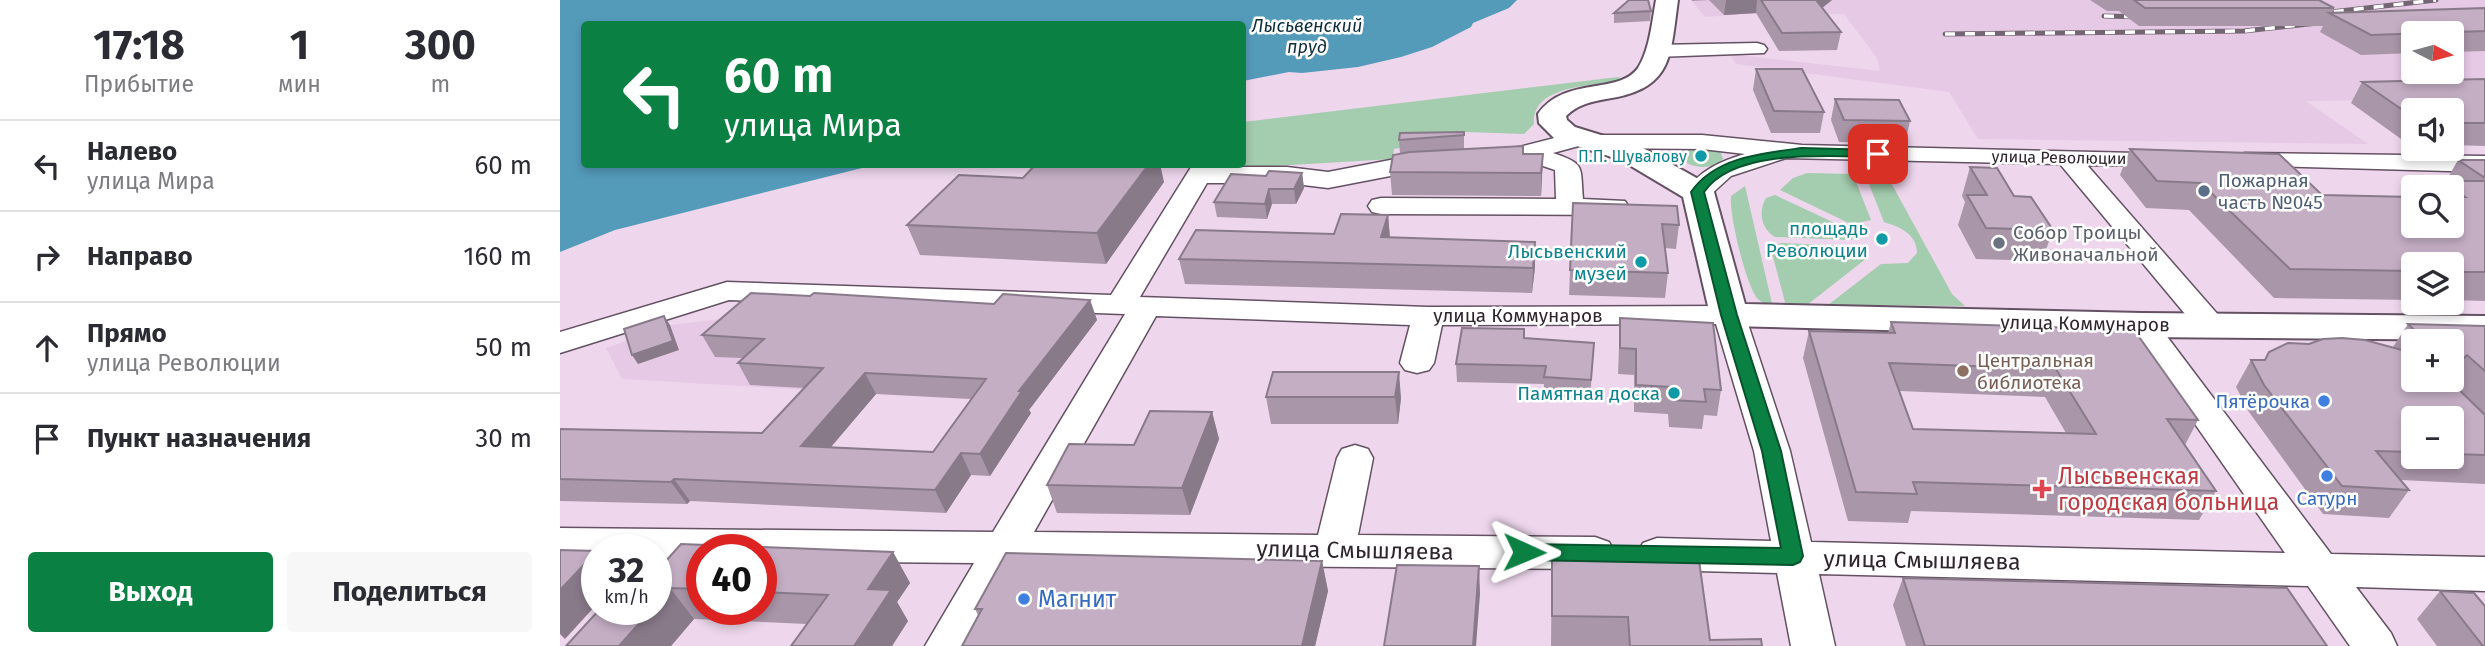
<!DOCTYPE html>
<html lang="ru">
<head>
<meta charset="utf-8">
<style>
	body { margin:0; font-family:"Fira Sans",sans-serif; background:#f7f7f7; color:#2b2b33; height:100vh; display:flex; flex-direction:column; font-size:26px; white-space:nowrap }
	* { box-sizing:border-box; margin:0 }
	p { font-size:23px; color:#7c7c81 }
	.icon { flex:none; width:38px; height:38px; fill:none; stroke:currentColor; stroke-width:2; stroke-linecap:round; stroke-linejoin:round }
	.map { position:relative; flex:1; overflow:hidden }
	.drawer { display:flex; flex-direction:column; background:#fff; width:560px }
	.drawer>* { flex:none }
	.guide { position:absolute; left:21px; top:21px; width:665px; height:147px; border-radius:7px; box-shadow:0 4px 10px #0003; background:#0b8043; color:#fff; overflow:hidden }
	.needle { width:46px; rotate:96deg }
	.controls { position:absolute; left:1841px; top:21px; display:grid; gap:14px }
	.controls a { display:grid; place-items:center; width:63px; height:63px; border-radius:7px; background:#fff; box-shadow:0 4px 10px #0003; font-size:35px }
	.speed { position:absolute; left:21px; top:534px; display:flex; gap:14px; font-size:35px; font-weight:700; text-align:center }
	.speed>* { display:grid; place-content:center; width:91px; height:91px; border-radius:50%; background:#fff; box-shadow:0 4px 10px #0003; line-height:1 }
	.speed small { font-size:18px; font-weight:400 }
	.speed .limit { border:10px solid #d22; background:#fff; color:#111 }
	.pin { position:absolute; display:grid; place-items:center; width:60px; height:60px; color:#fff; margin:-30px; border-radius:14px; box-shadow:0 4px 10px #0006 }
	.me { position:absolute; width:77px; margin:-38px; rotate:91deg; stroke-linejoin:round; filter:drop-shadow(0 0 5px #0008) }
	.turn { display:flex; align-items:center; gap:24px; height:147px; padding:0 28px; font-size:32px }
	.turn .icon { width:91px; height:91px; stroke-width:2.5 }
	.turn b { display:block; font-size:49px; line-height:60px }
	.eta { display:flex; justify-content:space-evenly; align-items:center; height:119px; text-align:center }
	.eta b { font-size:42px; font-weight:700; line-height:49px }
	.cta { display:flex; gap:14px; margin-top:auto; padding:14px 28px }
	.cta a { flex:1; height:80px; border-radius:7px; background:#0b8043; color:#fff; font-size:28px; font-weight:700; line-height:80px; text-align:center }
	.cta a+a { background:#f7f7f7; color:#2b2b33 }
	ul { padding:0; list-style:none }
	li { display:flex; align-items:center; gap:21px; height:91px; padding:0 28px; border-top:2px solid #e1e1e2 }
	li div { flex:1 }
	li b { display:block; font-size:26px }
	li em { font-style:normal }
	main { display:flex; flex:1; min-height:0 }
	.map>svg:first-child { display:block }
</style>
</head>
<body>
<main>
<section class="drawer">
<div class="eta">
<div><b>17:18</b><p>Прибытие</p></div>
<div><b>1</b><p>мин</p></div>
<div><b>300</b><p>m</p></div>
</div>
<ul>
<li><svg class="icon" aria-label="left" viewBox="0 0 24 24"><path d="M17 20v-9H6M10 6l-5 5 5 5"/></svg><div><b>Налево</b><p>улица Мира</p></div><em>60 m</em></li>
<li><svg class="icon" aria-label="right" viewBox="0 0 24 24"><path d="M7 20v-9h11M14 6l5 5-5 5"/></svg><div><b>Направо</b></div><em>160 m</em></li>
<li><svg class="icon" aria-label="ahead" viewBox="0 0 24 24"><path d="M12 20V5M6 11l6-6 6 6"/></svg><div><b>Прямо</b><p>улица Революции</p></div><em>50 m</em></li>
<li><svg class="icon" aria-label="arrive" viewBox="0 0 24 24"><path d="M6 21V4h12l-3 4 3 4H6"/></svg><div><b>Пункт назначения</b></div><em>30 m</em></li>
</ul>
<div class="cta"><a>Выход</a><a>Поделиться</a></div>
</section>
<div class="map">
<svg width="1925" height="646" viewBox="0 0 1925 646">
	<rect width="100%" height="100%" fill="#eed7ed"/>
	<!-- built -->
	<g fill="#e6c9e5" fill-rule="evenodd">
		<path d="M1131 0H1925V92L1836 100 1746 101 1808 144 1418 139 1389 92 1176 64 1170 54 1320 71 1317 58 1284 14H1185L1145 17ZM1853 33H1892V72H1853Z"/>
		<path d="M203 314 474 403 62 379 46 348 110 325Z"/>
	</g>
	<!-- green -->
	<g fill="#a4ccae">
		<path d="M1058 77 1064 79 1062 82C1034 85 971 85 974 124L964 134 905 132 875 142 834 149 833 159 680 168 649 165 682 164 683 122Z"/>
		<path d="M1127 147 1155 149 1161 153 1163 159C1151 171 1127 169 1118 155Z"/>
		<path d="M1324 170 1392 294 1405 306 1268 305 1321 264 1348 263 1357 253C1357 234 1340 227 1324 222L1305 174Z"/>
		<path d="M1247 173 1293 174 1311 220 1302 222 1297 227 1220 190 1233 178Z"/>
		<path d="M1185 186 1213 308C1209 306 1202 303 1198 299 1186 286 1169 215 1171 196Z"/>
		<path d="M1215 195 1294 232 1292 240 1215 237C1201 229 1198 211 1206 198Z"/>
		<path d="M1220 243 1293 246 1307 258 1238 312 1227 310 1211 249Z"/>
	</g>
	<!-- water -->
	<path fill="#549bba" d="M0 0H957L949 8 913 23 911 27 872 47 841 57 798 67 742 73 729 72 683 81 682 24H24V164L314 165 55 230 0 252Z"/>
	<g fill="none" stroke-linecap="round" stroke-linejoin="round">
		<defs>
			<g id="minor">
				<path d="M1197 43 1204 45 1207 49 1204 53 1096 57 1089 55 1086 51 1089 47 1096 45Z"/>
				<path d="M1022 131 1032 135H1142L1242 145 1618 154 1621 159 1618 164 1609 166 1527 165 1667 325 1662 332 1651 335 1640 332 1500 164 1226 158 1171 176 1147 198 1138 200 1129 198 1125 192C1140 170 1161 161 1185 154L1142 149 1036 148 1026 144 993 153C1026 164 1020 166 1023 199L1065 201 1069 207 1065 213 1056 215 821 214 812 212 808 206 812 200 821 198 996 199 995 170 965 160 944 165 922 167 913 165 910 160 913 155 944 151Z"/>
				<path d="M1685 153 1925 156V172L1676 165 1673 160 1676 155Z"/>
				<path d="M874 155 883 158 887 163 883 168 851 172 768 188 727 183H647L580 297 868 307 1169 306 1180 308 1185 315 1230 451 1251 542 1725 553 1566 325 1571 318 1582 315 1593 318 1771 554 1925 557V591L1796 587 1831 633 1837 646H1790L1748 586 1259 574 1275 646H1231L1217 573 1097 570 1083 565 1077 554 1083 543 1097 538 1211 541 1194 451 1156 324 882 325 874 363 869 370 857 373 845 370 840 363 850 325 596 316 474 532 758 535 777 458 782 449 795 445 808 449 813 458 798 535 1035 537 1049 542 1055 553 1049 564 1035 569 457 564 410 646H365L414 563 201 561V550H142V561L96 560V550H37V560H0V528L433 532 565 314 169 300 0 353V332L167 282 551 295 633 164H657L656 167H727L768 172 851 156Z"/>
			</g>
			<path id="major" d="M1096 0H1118C1110 58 1113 89 1046 99 1031 102 1018 104 1006 116L1007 120 1015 127 1083 148 1149 185 1154 192 1185 304 1582 313 1925 316V340L1582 337 1169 326 1156 323 1150 315 1123 197 1061 160 995 139 979 123 978 114C1004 76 1059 95 1078 68 1090 49 1092 21 1096 0Z"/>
		</defs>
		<!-- minor casing -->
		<use href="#minor" stroke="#645163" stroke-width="3"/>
		<!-- major casing -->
		<use href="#major" stroke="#645163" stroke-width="4"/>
		<!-- minor -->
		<use href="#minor" fill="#fff" fill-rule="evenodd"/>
		<!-- major -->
		<use href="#major" fill="#fff" fill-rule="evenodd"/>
		<defs>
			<g id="rail">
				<path d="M1754 14 1876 0"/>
				<path d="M1544 16 1587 17"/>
				<path d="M1385 34 1684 31 1758 23"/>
			</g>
		</defs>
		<!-- rail casing -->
		<use href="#rail" stroke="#736572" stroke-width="5"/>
		<!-- rail -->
		<use href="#rail" stroke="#fff" stroke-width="3.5" stroke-dasharray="10" stroke-linecap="butt"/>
	</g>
	<!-- wall -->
	<g fill="#a996a9" fill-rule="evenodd">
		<path d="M1132 0H1272L1262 8 1281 32 1277 50 1219 51 1196 13 1164 15 1149 0 1132 1Z"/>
		<path d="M1530 0H1759L1774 8 1772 13 1925 8V51L1892 52V33H1853V53L1801 55 1760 32 1763 26H1579L1559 11H1547Z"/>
		<path d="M1091 11 1090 21 1054 23V13Z"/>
		<path d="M1196 69 1264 112 1260 133H1211L1193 90Z"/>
		<path d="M1925 79V146L1892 145V110H1853V144H1848L1791 103 1802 82Z"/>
		<path d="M1275 99 1350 121 1345 143 1279 142 1271 120Z"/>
		<path d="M904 132V149L963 154H983L981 196 832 195 830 172 840 154 839 140Z"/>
		<path d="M1570 149 1892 226V187H1879L1883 181H1886L1898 160H1925V301L1892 300V264H1853V300L1714 298 1629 210 1586 208 1560 175Z"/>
		<path d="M1410 167 1454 196 1493 230 1482 261 1416 259 1398 225 1405 202 1402 196Z"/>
		<path d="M742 173 744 188 736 204H712L707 219 657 217 654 202Z"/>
		<path d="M604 182 546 264 360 255 347 225Z"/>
		<path d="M1013 203 1119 225 1116 249 1105 248 1108 273 1105 298 1009 295Z"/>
		<path d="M828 215 830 238 975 267 972 293 625 284 619 259 774 234Z"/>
		<path d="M530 300 537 320 469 410 471 413 430 476 411 475 386 513 130 501 127 504 0 501V429L202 433 245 388 190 385 178 363 183 358 155 357 142 335 434 304ZM316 394 411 399 373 452 271 447Z"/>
		<path d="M1060 318 1161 390 1157 416 1144 415 1142 429 1109 427 1108 414 1074 412V375L1058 374Z"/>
		<path d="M1331 322 1514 328 1515 325 1638 420 1625 445 1656 491 1639 520 1351 511 1348 523 1288 521 1243 358 1249 331 1328 333ZM1339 391 1485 397 1506 433 1353 429Z"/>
		<path d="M1848 324 1925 326V484L1841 480 1849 490 1829 518 1763 514 1689 412 1676 387 1691 360H1704L1833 347ZM1853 341H1892V380H1853ZM1853 418H1892V457H1853Z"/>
		<path d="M964 338 1034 343 1030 399 984 396V384L897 382 896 364Z"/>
		<path d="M713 372 841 398 838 424H711L706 397Z"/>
		<path d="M652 412 659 439 630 515 497 513 487 485 574 445Z"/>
		<path d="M121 544 333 552 350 583 337 602 348 621 332 646H231L247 624 134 619 111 646H6L40 609H96V572ZM142 550H201V609H142Z"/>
		<path d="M992 551 1150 640 1202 646H991Z"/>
		<path d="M762 561 768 591 755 646H402L418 615 415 609Z"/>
		<path d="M1343 578 1767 646H1346L1333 605Z"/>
		<path d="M1880 591 1925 646H1877L1857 619Z"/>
	</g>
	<!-- shaded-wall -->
	<g fill="#897a89">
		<path d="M1166 0H1197L1196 13 1164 15Z"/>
		<path d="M1255 0H1272L1252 16Z"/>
		<path d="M983 154 982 177 981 196V173Z"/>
		<path d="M589 164H600L604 182 546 264 537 233Z"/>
		<path d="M742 173 744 188 736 204 734 189Z"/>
		<path d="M709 189 712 204 707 219 705 204Z"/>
		<path d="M828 215 830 239 821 237Z"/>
		<path d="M975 242V267L972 293 973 268Z"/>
		<path d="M530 300 537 320 469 410 471 413 430 476 420 454 459 391Z"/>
		<path d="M104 316 110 325 119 350 78 364 72 355Z"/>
		<path d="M1907 355 1892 377V370Z"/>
		<path d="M839 372 841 398 838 424 835 397Z"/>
		<path d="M305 373 316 394 253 468 241 446Z"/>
		<path d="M652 412 659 439 630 515 622 488Z"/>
		<path d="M401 453 411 475 386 513 375 490Z"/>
		<path d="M114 479 130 501 127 504 111 482Z"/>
		<path d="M37 552V604L5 639 0 634V590Z"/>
		<path d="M333 552 350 583 337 602 348 621 332 646H294L308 589Z"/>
		<path d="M762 561 768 591 755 646H742Z"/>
		<path d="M919 566 920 594 916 646H913Z"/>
		<path d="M110 588 134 619 111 646H59L92 609H96V604Z"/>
	</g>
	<!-- building -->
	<g fill="#c4aec4" stroke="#897a89" stroke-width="2" fill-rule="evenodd">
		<path d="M1069 0H1088L1091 11 1054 13Z"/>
		<path d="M1201 0H1256L1281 32 1222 33Z"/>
		<path d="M1574 0H1759L1774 8H1585Z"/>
		<path d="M1925 8V31L1811 35 1769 13Z"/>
		<path d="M1196 69H1242L1264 112 1214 111Z"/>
		<path d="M1925 79V123H1892V110H1853V117L1802 82Z"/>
		<path d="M1275 99 1339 100 1350 121 1284 120Z"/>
		<path d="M904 132V135L839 140 840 133Z"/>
		<path d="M963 146V154H983L981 173 830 172 833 155 850 152Z"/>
		<path d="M1570 149 1719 154 1762 195 1853 197V226H1892V197H1905L1883 181H1925V272H1892V264H1853V271L1730 269 1641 183 1597 181Z"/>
		<path d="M1898 160H1925V178Z"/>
		<path d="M476 164H589L537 233 347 225 399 175 463 178Z"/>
		<path d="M1410 167 1437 168 1454 196 1471 197 1493 230 1426 228 1407 195H1427Z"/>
		<path d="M709 171 742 173 734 189H709L705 204 654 202 671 174 706 176Z"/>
		<path d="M1013 203 1117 206 1119 225 1102 224 1108 273 1010 270Z"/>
		<path d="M781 214 828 215 821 237 975 242 973 268 619 259 636 230 774 234Z"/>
		<path d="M191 293 250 296 254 293 434 304 443 294 530 300 459 391H462L420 454 401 453 375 490 114 479 111 482 0 479V429L202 433 263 368 178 363 204 339 142 335ZM305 373 426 379 373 452 241 446Z"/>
		<path d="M104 316 113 341 72 355 64 329Z"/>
		<path d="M1060 318 1153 323 1161 390 1144 389 1146 402 1112 400 1111 387 1076 385V349L1060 348Z"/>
		<path d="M1331 322 1517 328 1515 325 1572 327 1638 420 1607 419 1656 491 1353 482 1357 494 1296 492 1249 331 1335 333ZM1329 363 1496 369 1536 434 1353 429Z"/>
		<path d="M1848 324 1925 326V371L1907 355 1892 370V341H1866Z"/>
		<path d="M902 328 964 329V338L1034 343 1031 380 984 377 986 366 896 364Z"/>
		<path d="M1782 338 1805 340 1853 353V380H1889L1925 415V455L1892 454V418H1853V452L1816 451 1849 490 1782 486 1704 385 1691 360H1705L1709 352 1728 343 1749 344 1763 339Z"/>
		<path d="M713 372H839L835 397H706Z"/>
		<path d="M590 411 652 412 622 488 487 485 509 444 574 445Z"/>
		<path d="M121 544 333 552 308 589 331 590 294 646H231L268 595 201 592V550H142V589L110 588 96 604V572Z"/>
		<path d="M0 550 37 551 0 590Z"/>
		<path d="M992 551 1138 553 1150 640 1201 639 1202 646H1070L1068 617 992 616Z"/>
		<path d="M446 553 762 561 742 646H402L422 609H415Z"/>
		<path d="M837 565 919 566 913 646H824Z"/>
		<path d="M1343 578 1727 588 1767 646H1365Z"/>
		<path d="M1880 591 1914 593 1925 606V646H1923Z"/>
		<path d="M40 609H92L59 646H6Z"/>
	</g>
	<!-- route -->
	<path fill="#0b8043" stroke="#07532c" stroke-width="2" d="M1242 148 1318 150 1325 154 1318 157C1271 156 1174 148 1144 192L1177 315 1221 451 1243 556 1240 562 1233 565 964 560 956 558 953 552 956 547 964 544 1221 548 1202 451 1161 315 1131 192C1155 157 1203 153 1242 148Z"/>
	<!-- markers -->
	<g fill="#0f9aa8" stroke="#fff" stroke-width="2.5">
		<circle cx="1141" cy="156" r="7"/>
		<circle cx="1322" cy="239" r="7"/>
		<circle cx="1081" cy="262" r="7"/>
		<circle cx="1114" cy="393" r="7"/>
	</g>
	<circle fill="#5c6f8a" stroke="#fff" stroke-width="2.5" cx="1644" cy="191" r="7"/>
	<circle fill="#6b7280" stroke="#fff" stroke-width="2.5" cx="1439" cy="243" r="7"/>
	<circle fill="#8d6e63" stroke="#fff" stroke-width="2.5" cx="1403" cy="371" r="7"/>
	<g fill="#3f7fe0" stroke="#fff" stroke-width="2.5">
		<circle cx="1764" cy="401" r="7"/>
		<circle cx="1767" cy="476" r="7"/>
		<circle cx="464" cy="599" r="7"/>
	</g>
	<path fill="#e0444e" stroke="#fff" stroke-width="2.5" d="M1478.5 478.5h7v7h7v7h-7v7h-7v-7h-7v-7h7z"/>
	<g text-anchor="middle" stroke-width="5" stroke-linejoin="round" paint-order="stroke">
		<!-- far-culture labels -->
		<g font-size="16" fill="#0d838f" stroke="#fff" text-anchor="end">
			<text x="1127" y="162">П.П. Шувалову</text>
		</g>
		<!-- far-street labels -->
		<g font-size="16" fill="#2e252d" stroke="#fff">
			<text transform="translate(1499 157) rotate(1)" y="6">улица Революции</text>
		</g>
		<!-- far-water labels -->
		<g font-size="18" font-style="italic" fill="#0c2e3c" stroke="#fff">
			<text x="747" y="32">Лысьвенский<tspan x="747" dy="21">пруд</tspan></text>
		</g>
		<!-- service labels -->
		<g font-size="19" fill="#4e5e75" stroke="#fff" text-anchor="start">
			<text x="1658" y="187">Пожарная<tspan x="1658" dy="22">часть №045</tspan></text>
		</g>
		<!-- culture labels -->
		<g font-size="19" fill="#0d838f" stroke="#fff" text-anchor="end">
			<text x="1308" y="235">площадь<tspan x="1308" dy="22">Революции</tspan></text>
			<text x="1067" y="258">Лысьвенский<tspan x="1067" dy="22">музей</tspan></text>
			<text x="1100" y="400">Памятная доска</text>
		</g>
		<!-- worship labels -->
		<g font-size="19" fill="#5b616d" stroke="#fff" text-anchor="start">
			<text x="1453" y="239">Собор Троицы<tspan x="1453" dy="22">Живоначальной</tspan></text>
		</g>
		<!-- street labels -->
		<g font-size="19" fill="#2e252d" stroke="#fff">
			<text x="958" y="322">улица Коммунаров</text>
			<text transform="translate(1525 323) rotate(1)" y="7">улица Коммунаров</text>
		</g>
		<!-- education labels -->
		<g font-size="19" fill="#785e54" stroke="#fff" text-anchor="start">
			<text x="1417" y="367">Центральная<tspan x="1417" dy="22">библиотека</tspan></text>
		</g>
		<!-- shop labels -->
		<g font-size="19" fill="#366cbe" stroke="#fff" text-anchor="end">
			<text x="1750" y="408">Пятёрочка</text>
			<text x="1767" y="505" text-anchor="middle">Сатурн</text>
		</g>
		<!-- near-health labels -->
		<g font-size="23" fill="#be3a42" stroke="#fff" text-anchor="start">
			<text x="1498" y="484">Лысьвенская<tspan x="1498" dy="26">городская больница</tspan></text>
		</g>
		<!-- near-street labels -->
		<g font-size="23" fill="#2e252d" stroke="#fff">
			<text transform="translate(795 550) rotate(1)" y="8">улица Смышляева</text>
			<text transform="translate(1362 560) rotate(1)" y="8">улица Смышляева</text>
		</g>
		<!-- near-shop labels -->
		<g font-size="23" fill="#366cbe" stroke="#fff" text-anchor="start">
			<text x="478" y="607">Магнит</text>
		</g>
	</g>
</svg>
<div class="controls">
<a><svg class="needle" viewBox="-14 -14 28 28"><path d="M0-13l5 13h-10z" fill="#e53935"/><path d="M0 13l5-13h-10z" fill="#7c7c81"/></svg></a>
<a><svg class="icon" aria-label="sound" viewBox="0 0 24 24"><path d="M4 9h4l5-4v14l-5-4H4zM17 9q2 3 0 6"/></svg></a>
<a><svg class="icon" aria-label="search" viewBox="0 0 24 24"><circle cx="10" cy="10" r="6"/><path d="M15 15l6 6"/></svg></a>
<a><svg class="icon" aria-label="layers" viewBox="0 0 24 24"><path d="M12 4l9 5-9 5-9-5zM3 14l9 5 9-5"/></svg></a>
<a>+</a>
<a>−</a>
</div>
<div class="speed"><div>32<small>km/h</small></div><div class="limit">40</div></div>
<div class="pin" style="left:1318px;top:154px;background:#d93025"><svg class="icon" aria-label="arrive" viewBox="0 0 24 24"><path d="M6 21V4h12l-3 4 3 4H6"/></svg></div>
<svg class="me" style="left:964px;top:552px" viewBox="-20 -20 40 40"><path d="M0-17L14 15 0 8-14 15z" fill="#0b8043" stroke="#fff" stroke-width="4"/></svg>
<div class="guide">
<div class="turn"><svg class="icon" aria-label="left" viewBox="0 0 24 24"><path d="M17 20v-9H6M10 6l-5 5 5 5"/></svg><div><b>60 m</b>улица Мира</div></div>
</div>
</div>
</main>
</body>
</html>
